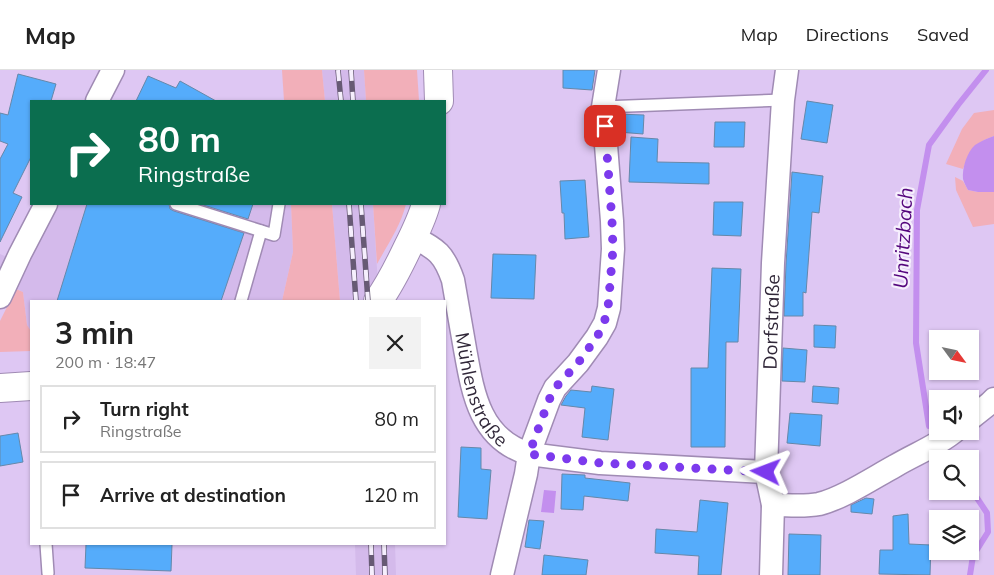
<!DOCTYPE html>
<html lang="en">
<head>
<meta charset="utf-8">
<style>
	body { margin:0; font-family:Mulish,sans-serif; background:#f2f2f2; color:#222; height:100vh; display:flex; flex-direction:column; font-size:19px; white-space:nowrap }
	* { box-sizing:border-box; margin:0 }
	p { font-size:16px; color:#767676 }
	.icon { flex:none; width:28px; height:28px; fill:none; stroke:currentColor; stroke-width:2; stroke-linecap:round; stroke-linejoin:round }
	.map { position:relative; flex:1; overflow:hidden }
	.details { position:absolute; left:30px; top:230px; width:416px; height:245px; display:flex; flex-direction:column; background:#fff; border-radius:0px; box-shadow:0 1px 4px #0004 }
	.details>* { flex:none }
	.top-card { position:absolute; left:30px; top:30px; width:416px; height:105px; border-radius:0px; box-shadow:0 1px 4px #0004; background:#0b6e4f; color:#fff; overflow:hidden }
	.needle { width:32px; rotate:123deg }
	.buttons { position:absolute; left:929px; top:260px; display:grid; gap:10px }
	.buttons a { display:grid; place-items:center; width:50px; height:50px; border-radius:0px; background:#fff; box-shadow:0 1px 4px #0004; font-size:25px }
	.pin { position:absolute; display:grid; place-items:center; width:42px; height:42px; color:#fff; margin:-21px; border-radius:10px; box-shadow:0 2px 8px #0006 }
	.me { position:absolute; width:55px; margin:-28px; rotate:273deg; stroke-linejoin:round; filter:drop-shadow(0 0 4px #0008) }
	.turn { display:flex; align-items:center; gap:18px; height:105px; padding:0 25px; font-size:22px }
	.turn .icon { width:65px; height:65px; stroke-width:2.5 }
	.turn b { display:block; font-size:35px; line-height:42px }
	.round { display:grid; place-items:center; flex:none; width:52px; height:52px; border-radius:0px; background:#f2f2f2 }
	.summary { display:flex; align-items:center; justify-content:space-between; height:85px; padding:0 25px }
	h1 { font-size:30px; font-weight:700; line-height:38px }
	ul { padding:0; list-style:none }
	li { display:flex; align-items:center; gap:15px; height:68px; margin:0 10px 8px; padding:0 15px; border:2px solid #e0e0e0; border-radius:0px }
	li div { flex:1 }
	li b { display:block; font-size:19px }
	li em { font-style:normal }
	header { display:flex; align-items:center; gap:30px; box-sizing:border-box; height:70px; padding:0 25px; background:#fff; border-bottom:1px solid #e0e0e0 }
	header strong { font-size:24px }
	nav { display:flex; gap:28px; margin-inline-start:auto; font-size:18px }
	.map>svg:first-child { display:block }
</style>
</head>
<body>
<header>
<strong>Map</strong>
<nav><a>Map</a><a>Directions</a><a>Saved</a></nav>
</header>
<div class="map">
<svg width="994" height="505" viewBox="0 0 994 505">
	<rect width="100%" height="100%" fill="#dec7f3"/>
	<!-- built -->
	<g fill="#d4baeb">
		<path d="M322 0H364L366 31H325Z"/>
		<path d="M33 134H291L293 182 282 231H31V261L27 255 23 222 0 211V184L7 187Z"/>
		<path d="M332 134H373L379 231H340Z"/>
		<path d="M355 474H395L396 505H356Z"/>
	</g>
	<!-- green -->
	<g fill="#f2afb9">
		<path d="M282 0H322L325 31H284Z"/>
		<path d="M364 0H417L419 31H366Z"/>
		<path d="M994 40V66L984 70 968 86 963 99 946 94 962 59 974 43Z"/>
		<path d="M955 107 963 111 968 120 978 122H994V154L973 157 956 120Z"/>
		<path d="M291 134H332L340 231H282L293 182Z"/>
		<path d="M373 134H406C401 155 388 174 377 194Z"/>
		<path d="M16 219 23 222 27 255 31 261V281L0 282V251Z"/>
	</g>
	<!-- water -->
	<g fill="#c38fee">
		<path d="M994 66V122H978L968 120C966 116 964 113 963 109 962 98 967 82 975 75 981 71 988 68 994 66Z"/>
		<path d="M544 420 556 421 554 443 541 442Z"/>
	</g>
	<g fill="none" stroke-linecap="round" stroke-linejoin="round">
		<!-- stream -->
		<g stroke="#c38fee" stroke-width="6">
			<path d="M929 356 916 273 917 140 929 75 958 35 986 0"/>
			<path d="M935 387 938 398"/>
			<path d="M970 420 973 422 987 443 988 462 973 486 970 505"/>
		</g>
	</g>
	<!-- building -->
	<g fill="#55acfb" stroke="#6588aa">
		<path d="M563 0H595L592 20 563 18Z"/>
		<path d="M18 4 56 14 51 31H31V87L13 123 22 127 0 172V89L8 74 0 71V43L8 45Z"/>
		<path d="M148 6 176 18 180 11 216 31H136Z"/>
		<path d="M807 31 833 35 827 73 801 69Z"/>
		<path d="M617 44 644 45 643 64 618 62Z"/>
		<path d="M715 52H745L744 77H714Z"/>
		<path d="M631 67 658 69 657 92 709 93V114L629 112Z"/>
		<path d="M792 102 823 106 819 143 812 142 806 223 803 222V246H784L786 194Z"/>
		<path d="M585 110 589 167 565 169 564 143H562L560 111Z"/>
		<path d="M714 132H743L741 166 713 165Z"/>
		<path d="M87 134H169L170 139 174 141 244 163 221 231H57Z"/>
		<path d="M200 134H253L248 149Z"/>
		<path d="M493 184 536 185 534 229 491 228Z"/>
		<path d="M712 198 741 199 738 272H726L725 377H691V298H708Z"/>
		<path d="M814 255 836 256 835 278 814 277Z"/>
		<path d="M783 278 807 280 805 312 782 311Z"/>
		<path d="M592 316 614 319 608 370 582 367 585 338 561 335 566 326 571 320 591 322Z"/>
		<path d="M813 316 839 318 838 334 812 332Z"/>
		<path d="M790 343 822 345 820 376 787 373Z"/>
		<path d="M18 363 23 392 0 396V366Z"/>
		<path d="M461 377 481 378V399L491 400 487 449 458 447Z"/>
		<path d="M562 404 585 405V408L630 413 628 431 584 426 583 440 561 439Z"/>
		<path d="M866 428 874 429 872 444 851 442V435Z"/>
		<path d="M700 430 728 433 721 505H698L699 486 655 483 656 459 697 462Z"/>
		<path d="M908 444 909 474 931 475 930 505 879 504 880 480H893V446Z"/>
		<path d="M529 450 544 451 540 479 525 477Z"/>
		<path d="M789 464 821 465 820 505H788Z"/>
		<path d="M86 474H172L171 501 85 498Z"/>
		<path d="M544 485 588 490 586 505H542Z"/>
	</g>
	<g fill="none" stroke-linecap="round" stroke-linejoin="round">
		<defs>
			<g id="lane">
				<path d="M603 37 783 30"/>
				<path d="M176 134 274 165 279 134"/>
				<path d="M241 231 261 161"/>
				<path d="M46 474 48 503"/>
			</g>
			<g id="street">
				<path d="M97 31 113 0"/>
				<path id="s1" d="M413 167C437 179 444 184 453 210 457 233 461 256 465 279 473 324 480 369 529 384L600 393 766 402"/>
				<path d="M0 227 20 184 46 134"/>
				<path d="M970 349 990 333 994 329"/>
				<path d="M773 435C788 435 804 437 819 434 843 428 873 408 895 396 915 384 937 376 955 361"/>
				<path d="M502 505 526 404 529 384 549 330 555 318 578 293 597 267 605 253 609 238 613 179 612 151 603 37 609 0"/>
				<path id="s2" d="M771 505 773 435 766 402 773 193 783 30 787 0"/>
			</g>
			<g id="secondary">
				<path d="M438 0 439 31"/>
				<path d="M378 231C390 214 399 196 408 177 415 163 422 149 426 134"/>
				<path d="M0 318 31 316"/>
			</g>
		</defs>
		<!-- lane casing -->
		<use href="#lane" stroke="#a08bb4" stroke-width="14"/>
		<!-- street casing -->
		<use href="#street" stroke="#a08bb4" stroke-width="25"/>
		<!-- secondary casing -->
		<use href="#secondary" stroke="#a08bb4" stroke-width="30"/>
		<!-- lane -->
		<use href="#lane" stroke="#fff" stroke-width="11"/>
		<!-- street -->
		<use href="#street" stroke="#fff" stroke-width="22"/>
		<!-- secondary -->
		<use href="#secondary" stroke="#fff" stroke-width="28"/>
		<defs>
			<g id="rail">
				<path d="M338 0 341 31"/>
				<path d="M351 0 353 31"/>
				<path d="M349 134 356 231"/>
				<path d="M361 134 368 231"/>
				<path d="M371 474 372 505"/>
				<path d="M384 474 385 505"/>
			</g>
		</defs>
		<!-- rail casing -->
		<use href="#rail" stroke="#675a74" stroke-width="5.5"/>
		<!-- rail -->
		<use href="#rail" stroke="#f6effd" stroke-width="4" stroke-dasharray="11" stroke-linecap="butt"/>
	</g>
	<g fill="none" stroke-linecap="round" stroke-linejoin="round">
		<!-- route -->
		<path stroke="#7c3aed" stroke-width="9" stroke-dasharray="0 16.2" d="M605 56 612 151 613 179 608 238 604 253 597 267 578 293 555 318 549 330 529 384 600 393 766 402"/>
	</g>
	<g text-anchor="middle" stroke-width="4.5" stroke-linejoin="round" paint-order="stroke">
		<!-- street labels -->
		<g font-size="19" fill="#302738" stroke="#f6effd">
			<text dy="7" stroke="none"><textPath href="#s2" startOffset="254">Dorfstraße</textPath></text>
			<text dy="7" stroke="none"><textPath href="#s1" startOffset="175">Mühlenstraße</textPath></text>
		</g>
		<!-- water labels -->
		<g font-size="20" font-style="italic" fill="#54057c" stroke="#f6effd">
			<text transform="translate(903 168) rotate(-87)" y="7">Unritzbach</text>
		</g>
	</g>
</svg>
<div class="buttons">
<a><svg class="needle" viewBox="-14 -14 28 28"><path d="M0-13l5 13h-10z" fill="#e53935"/><path d="M0 13l5-13h-10z" fill="#767676"/></svg></a>
<a><svg class="icon" aria-label="sound" viewBox="0 0 24 24"><path d="M4 9h4l5-4v14l-5-4H4zM17 9q2 3 0 6"/></svg></a>
<a><svg class="icon" aria-label="search" viewBox="0 0 24 24"><circle cx="10" cy="10" r="6"/><path d="M15 15l6 6"/></svg></a>
<a><svg class="icon" aria-label="layers" viewBox="0 0 24 24"><path d="M12 4l9 5-9 5-9-5zM3 14l9 5 9-5"/></svg></a>
</div>
<div class="pin" style="left:605px;top:56px;background:#d93025"><svg class="icon" aria-label="arrive" viewBox="0 0 24 24"><path d="M6 21V4h12l-3 4 3 4H6"/></svg></div>
<svg class="me" style="left:766px;top:402px" viewBox="-20 -20 40 40"><path d="M0-17L14 15 0 8-14 15z" fill="#7c3aed" stroke="#fff" stroke-width="4"/></svg>
<div class="top-card">
<div class="turn"><svg class="icon" aria-label="right" viewBox="0 0 24 24"><path d="M7 20v-9h11M14 6l5 5-5 5"/></svg><div><b>80 m</b>Ringstraße</div></div>
</div>
<section class="details">
<div class="summary"><div><h1>3 min</h1><p>200 m · 18:47</p></div><a class="round"><svg class="icon" aria-label="close" viewBox="0 0 24 24"><path d="M6 6l12 12M18 6L6 18"/></svg></a></div>
<ul>
<li><svg class="icon" aria-label="right" viewBox="0 0 24 24"><path d="M7 20v-9h11M14 6l5 5-5 5"/></svg><div><b>Turn right</b><p>Ringstraße</p></div><em>80 m</em></li>
<li><svg class="icon" aria-label="arrive" viewBox="0 0 24 24"><path d="M6 21V4h12l-3 4 3 4H6"/></svg><div><b>Arrive at destination</b></div><em>120 m</em></li>
</ul>
</section>
</div>
</body>
</html>
